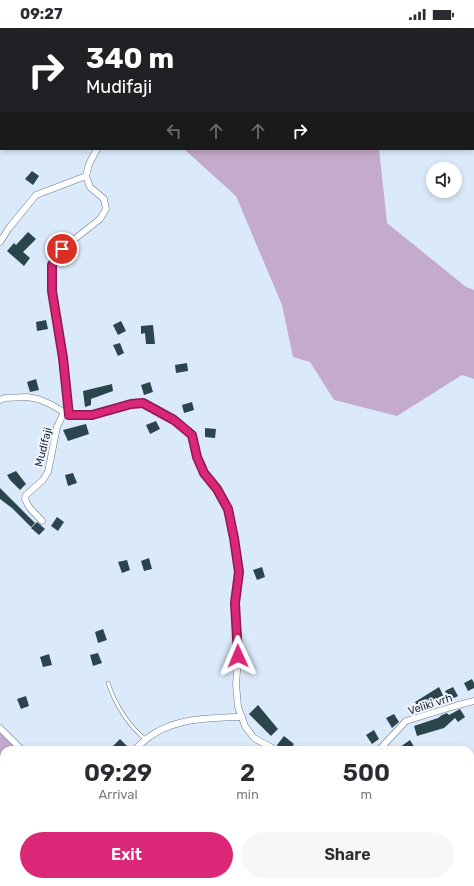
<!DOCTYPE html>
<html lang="en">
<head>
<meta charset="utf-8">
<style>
	body { margin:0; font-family:Rubik,sans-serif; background:#f7f7f7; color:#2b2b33; height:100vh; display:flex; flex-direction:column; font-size:15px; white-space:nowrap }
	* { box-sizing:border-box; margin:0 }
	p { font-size:13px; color:#7c7c81 }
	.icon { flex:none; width:22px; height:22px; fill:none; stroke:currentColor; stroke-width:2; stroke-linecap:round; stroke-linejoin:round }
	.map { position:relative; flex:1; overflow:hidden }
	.drawer { position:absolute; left:0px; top:718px; width:474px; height:140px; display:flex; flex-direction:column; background:#fff; border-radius:12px 12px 0 0; box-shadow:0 2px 6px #0003 }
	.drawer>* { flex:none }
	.guide { position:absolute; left:0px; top:0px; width:474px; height:122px; box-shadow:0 2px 6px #0003; background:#202124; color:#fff; overflow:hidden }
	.controls { position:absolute; left:426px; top:134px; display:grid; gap:8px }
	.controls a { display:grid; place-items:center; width:36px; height:36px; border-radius:50%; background:#fff; box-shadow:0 2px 6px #0003; font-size:20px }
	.pin { position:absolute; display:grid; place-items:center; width:34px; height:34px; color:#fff; margin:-17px; border:2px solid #fff; border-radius:50%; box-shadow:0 1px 4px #0007 }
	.me { position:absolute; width:44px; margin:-22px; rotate:359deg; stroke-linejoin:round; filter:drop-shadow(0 0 3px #0008) }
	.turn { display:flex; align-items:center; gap:14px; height:84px; padding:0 20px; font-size:18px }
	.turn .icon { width:52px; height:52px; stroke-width:2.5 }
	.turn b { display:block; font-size:28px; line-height:34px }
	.lanes { display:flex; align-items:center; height:38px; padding:0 20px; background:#0003; justify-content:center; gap:20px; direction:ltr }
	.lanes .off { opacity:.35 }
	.eta { display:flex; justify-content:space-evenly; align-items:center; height:68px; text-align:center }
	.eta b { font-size:24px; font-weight:600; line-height:28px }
	.primary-button { display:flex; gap:8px; margin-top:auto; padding:8px 20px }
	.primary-button a { flex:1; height:46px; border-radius:24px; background:#db2777; color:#fff; font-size:16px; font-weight:600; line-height:46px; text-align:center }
	.primary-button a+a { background:#f7f7f7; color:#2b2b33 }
	.status { display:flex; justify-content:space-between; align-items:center; height:28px; padding:0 20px; background:#fff; direction:ltr }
	.status svg { height:11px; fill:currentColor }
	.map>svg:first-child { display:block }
</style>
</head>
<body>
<div class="status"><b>09:27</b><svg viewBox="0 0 49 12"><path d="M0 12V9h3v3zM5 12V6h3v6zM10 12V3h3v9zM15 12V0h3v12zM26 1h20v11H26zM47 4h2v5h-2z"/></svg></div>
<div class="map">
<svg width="474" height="858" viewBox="0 0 474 858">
	<rect width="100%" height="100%" fill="#dbeafb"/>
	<!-- green -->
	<g fill="#c4aacc">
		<path d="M158 0H421L422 1H158Z"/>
		<path d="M184 121H379L387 195 466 259 474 262V351L462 347 397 388 334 372 310 334 293 329 282 277 236 168Z"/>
		<path d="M0 704 18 722H4V818L0 815Z"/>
	</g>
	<!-- building -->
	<g fill="#2a454c">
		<path d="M32 143 39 148 33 157 25 151Z"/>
		<path d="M28 204 36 211 23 224 30 230 24 238 7 223 14 215 16 217Z"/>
		<path d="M46 292 48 301 37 303 36 294Z"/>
		<path d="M121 293 126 303 118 307 113 297Z"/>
		<path d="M153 297 155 316H146L145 305 141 306V298Z"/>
		<path d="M120 315 124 325 118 328 113 317Z"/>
		<path d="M187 335 188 343 176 345 175 337Z"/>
		<path d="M36 351 39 362 30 364 27 354Z"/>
		<path d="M150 354 153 364 144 367 141 357Z"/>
		<path d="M112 356 113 363 91 371V377L85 379 83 363Z"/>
		<path d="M192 374 194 382 184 385 182 377Z"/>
		<path d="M156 393 160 401 150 406 146 397Z"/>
		<path d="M86 396 89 406 68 413 63 402Z"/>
		<path d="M205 400 216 401 215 410 205 409Z"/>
		<path d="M16 443 26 456 20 462 10 452 7 447Z"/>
		<path d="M73 445 77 455 68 458 65 447Z"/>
		<path d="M0 460 35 495 31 499 12 480 0 471Z"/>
		<path d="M57 489 64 494 58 503 51 498Z"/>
		<path d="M37 494 45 501 39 507 31 500Z"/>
		<path d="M149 530 152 541 144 543 141 533Z"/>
		<path d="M127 532 130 542 122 545 118 534Z"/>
		<path d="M262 539 265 549 257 552 253 542Z"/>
		<path d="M103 601 107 612 98 615 95 604Z"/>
		<path d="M98 625 102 635 93 638 90 627Z"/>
		<path d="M49 626 52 637 43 639 40 629Z"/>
		<path d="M472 651 474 655V660L468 663 464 655Z"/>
		<path d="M439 659 444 669 428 677V678L421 683 415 674Z"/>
		<path d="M453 659 458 668 450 672 445 663Z"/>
		<path d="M26 668 29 678 21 681 17 671Z"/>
		<path d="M258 677 278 701 271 708 249 686Z"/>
		<path d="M460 681 465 689 458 694 455 690 444 700 417 708 414 698 438 690 442 687 447 685 449 687Z"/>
		<path d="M394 686 399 694 392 700 386 690Z"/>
		<path d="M374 702 379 711 372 716 366 707Z"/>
		<path d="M284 708 294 716 290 722H280L277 717Z"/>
		<path d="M120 711 131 722H115L112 719Z"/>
		<path d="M410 712 416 722H396Z"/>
	</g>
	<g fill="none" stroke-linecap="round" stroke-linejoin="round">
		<defs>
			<path id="lane" d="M108 655C116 678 127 696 145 711"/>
			<g id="street">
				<path d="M98 0V1"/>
				<path d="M429 0 430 1"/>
				<path d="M473 39 474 40"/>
				<path d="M0 214 9 200 36 167 86 148"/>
				<path d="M0 372 5 370 27 369 38 371 50 376 69 387H92L131 376 143 375 174 392 191 407 197 429 204 445 217 461 228 481 234 510 239 544 235 575 239 617 236 656 238 679 245 698 254 710 276 722"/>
				<path d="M69 387 63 330 52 263V237L62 221 100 191 106 181 104 171 90 159 86 148 89 136 97 121"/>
				<path d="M42 493 29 479 25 471 26 467 43 452 48 444 57 399 64 384"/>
				<path d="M0 700 22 722"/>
				<path d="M135 722C162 690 203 690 242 689"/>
				<path d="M379 722 406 693 455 678 474 673"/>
				<path d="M470 825 474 819"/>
				<path d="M155 858 158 854"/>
			</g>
		</defs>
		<!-- lane casing -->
		<use href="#lane" stroke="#697a8d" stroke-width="4"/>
		<!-- street casing -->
		<use href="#street" stroke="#697a8d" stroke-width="7"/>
		<!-- path -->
		<path stroke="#7f8a97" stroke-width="1.5" stroke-dasharray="1 3" stroke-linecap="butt" d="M291 858 294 854"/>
		<!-- lane -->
		<use href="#lane" stroke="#fff" stroke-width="3"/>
		<!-- street -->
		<use href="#street" stroke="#fff" stroke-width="6"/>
	</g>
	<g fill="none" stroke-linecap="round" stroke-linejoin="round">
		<defs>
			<path id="route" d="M62 221 52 237V263L63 330 69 387H92L131 376 143 375 174 392 192 407 197 429 204 445 217 461 228 481 234 510 239 544 235 575 238 628"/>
		</defs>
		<!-- route casing -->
		<use href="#route" stroke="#8e194d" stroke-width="10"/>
		<!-- route -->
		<use href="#route" stroke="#db2777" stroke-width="7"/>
	</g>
	<g text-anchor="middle" stroke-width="4" stroke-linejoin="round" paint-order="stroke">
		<!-- street labels -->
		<g font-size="11" fill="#1f262d" stroke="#eff6ff">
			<text transform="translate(43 419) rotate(-76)" y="4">Mudifaji</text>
			<text transform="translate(430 676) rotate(-18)" y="4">Veliki vrh</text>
		</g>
	</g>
</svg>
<div class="controls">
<a><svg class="icon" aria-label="sound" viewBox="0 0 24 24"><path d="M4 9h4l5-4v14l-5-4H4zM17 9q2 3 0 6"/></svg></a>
</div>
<div class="pin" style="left:62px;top:221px;background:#d93025"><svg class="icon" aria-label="arrive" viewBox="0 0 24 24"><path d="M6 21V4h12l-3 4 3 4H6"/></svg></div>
<svg class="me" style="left:238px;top:628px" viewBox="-20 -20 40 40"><path d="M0-17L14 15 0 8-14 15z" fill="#db2777" stroke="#fff" stroke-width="4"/></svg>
<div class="guide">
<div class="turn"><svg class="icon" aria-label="right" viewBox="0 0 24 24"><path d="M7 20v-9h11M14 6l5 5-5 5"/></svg><div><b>340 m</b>Mudifaji</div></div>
<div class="lanes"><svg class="icon off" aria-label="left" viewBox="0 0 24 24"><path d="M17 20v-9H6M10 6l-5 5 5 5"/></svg><svg class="icon off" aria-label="ahead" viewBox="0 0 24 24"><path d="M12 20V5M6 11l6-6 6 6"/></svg><svg class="icon off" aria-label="ahead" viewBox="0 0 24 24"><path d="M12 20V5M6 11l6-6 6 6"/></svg><svg class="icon" aria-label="right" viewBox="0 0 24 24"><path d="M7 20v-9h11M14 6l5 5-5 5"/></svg></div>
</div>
<section class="drawer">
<div class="eta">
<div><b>09:29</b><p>Arrival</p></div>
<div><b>2</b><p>min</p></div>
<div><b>500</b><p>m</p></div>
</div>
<div class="primary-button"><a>Exit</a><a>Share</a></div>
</section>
</div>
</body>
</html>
